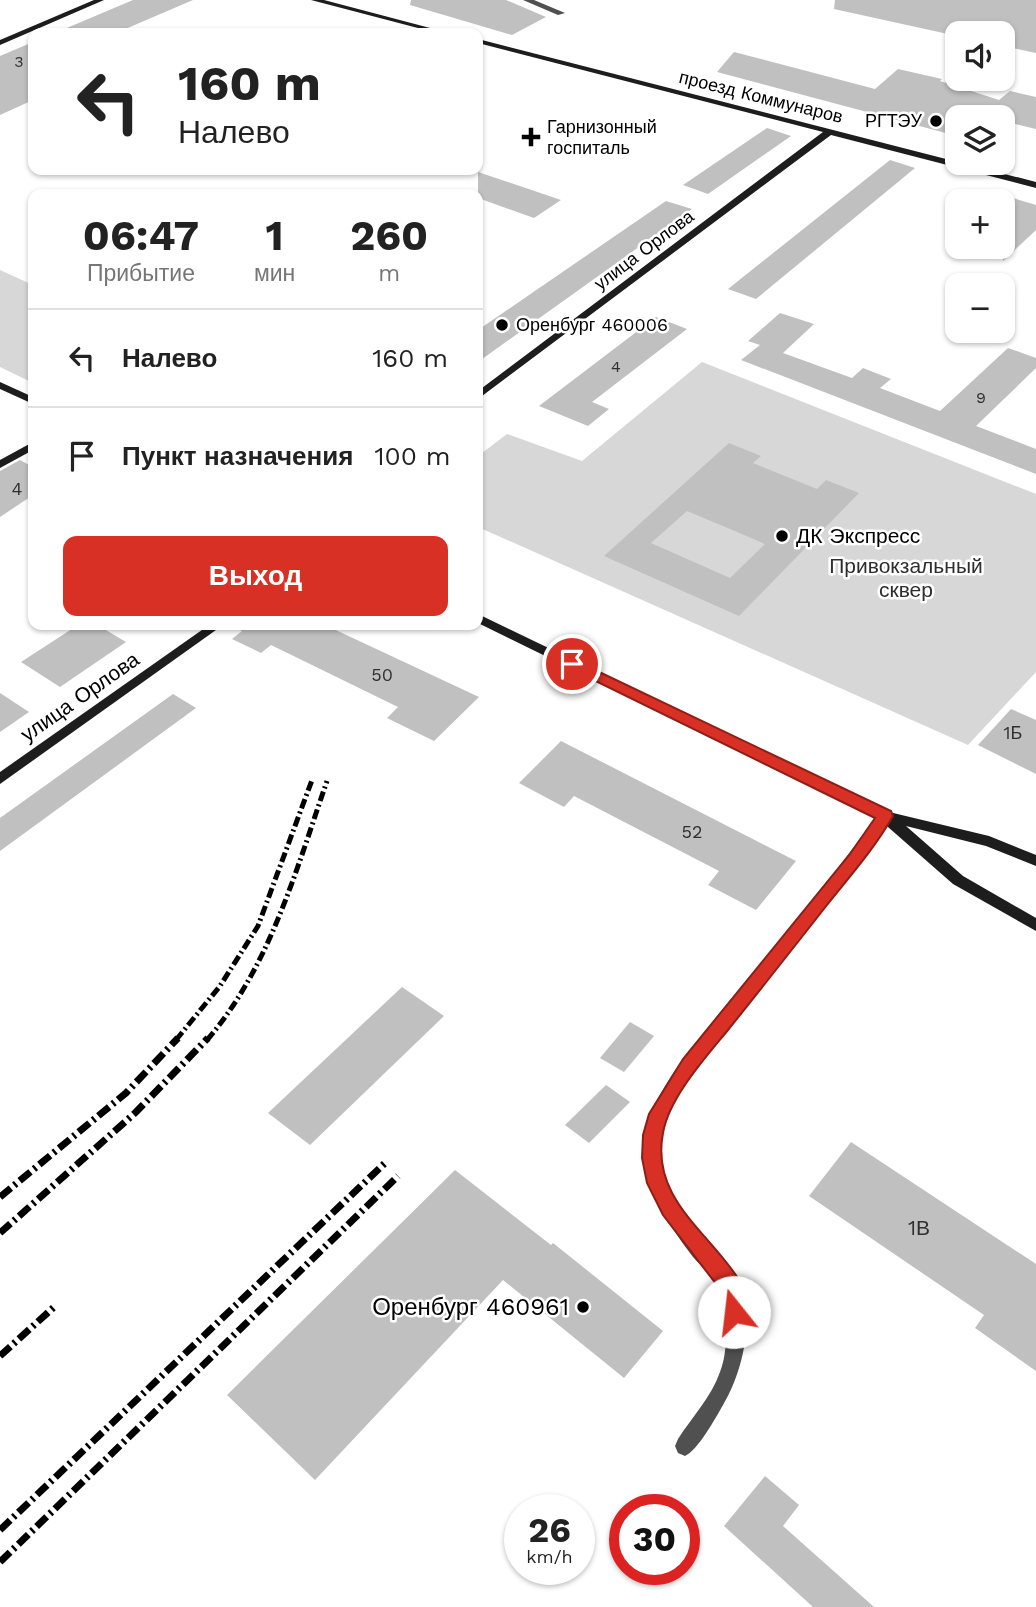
<!DOCTYPE html>
<html lang="ru">
<head>
<meta charset="utf-8">
<style>
	body { margin:0; font-family:"Work Sans",sans-serif; background:#f2f2f2; color:#222; height:100vh; display:flex; flex-direction:column; font-size:26px; white-space:nowrap }
	* { box-sizing:border-box; margin:0 }
	p { font-size:23px; color:#767676 }
	.icon { flex:none; width:38px; height:38px; fill:none; stroke:currentColor; stroke-width:2; stroke-linecap:round; stroke-linejoin:round }
	.map { position:relative; flex:1; overflow:hidden }
	.drawer { position:absolute; left:28px; top:189px; width:455px; height:441px; display:flex; flex-direction:column; background:#fff; border-radius:14px; box-shadow:0 2px 5px #0004 }
	.drawer>* { flex:none }
	.banner { position:absolute; left:28px; top:28px; width:455px; height:147px; border-radius:14px; box-shadow:0 2px 5px #0004; background:#fff; color:#222; overflow:hidden }
	.controls { position:absolute; left:945px; top:21px; display:grid; gap:14px }
	.controls a { display:grid; place-items:center; width:70px; height:70px; border-radius:14px; background:#fff; box-shadow:0 2px 5px #0004; font-size:35px }
	.speed { position:absolute; left:504px; top:1494px; display:flex; gap:14px; font-size:35px; font-weight:700; text-align:center }
	.speed>* { display:grid; place-content:center; width:91px; height:91px; border-radius:50%; background:#fff; box-shadow:0 2px 5px #0004; line-height:1 }
	.speed small { font-size:18px; font-weight:400 }
	.speed .limit { border:10px solid #d22; background:#fff; color:#111 }
	.pin { position:absolute; display:grid; place-items:center; width:60px; height:60px; color:#fff; margin:-30px; border:4px solid #fff; border-radius:50%; box-shadow:0 2px 7px #0007 }
	.me { position:absolute; width:77px; margin:-38px; rotate:344deg; stroke-linejoin:round; filter:drop-shadow(0 0 5px #0008) }
	.turn { display:flex; align-items:center; gap:24px; height:147px; padding:0 35px; font-size:32px }
	.turn .icon { width:91px; height:91px; stroke-width:2.5 }
	.turn b { display:block; font-size:49px; line-height:60px }
	.eta { display:flex; justify-content:space-evenly; align-items:center; height:119px; text-align:center }
	.eta b { font-size:42px; font-weight:700; line-height:49px }
	.button { display:flex; gap:14px; margin-top:auto; padding:14px 35px }
	.button a { flex:1; height:80px; border-radius:14px; background:#d93025; color:#fff; font-size:28px; font-weight:700; line-height:80px; text-align:center }
	ul { padding:0; list-style:none }
	li { display:flex; align-items:center; gap:21px; height:98px; padding:0 35px; border-top:2px solid #e0e0e0 }
	li div { flex:1 }
	li b { display:block; font-size:26px }
	li em { font-style:normal }
	.map>svg:first-child { display:block }
</style>
</head>
<body>
<div class="map">
<svg width="1036" height="1607" viewBox="0 0 1036 1607">
	<rect width="100%" height="100%" fill="#fff"/>
	<!-- green -->
	<g fill="#d7d7d7">
		<path d="M0 270 33 285V383L0 367Z"/>
		<path d="M702 362 1036 494V672L968 745 478 527V456L507 434 582 461Z"/>
	</g>
	<!-- building -->
	<g fill="#c0c0c0" fill-rule="evenodd">
		<path d="M133 0H193L116 33H55Z"/>
		<path d="M411 0H506L546 17 512 35 410 5Z"/>
		<path d="M835 0H1036V53L1003 46V33H957V36L834 9Z"/>
		<path d="M33 42V100L0 115V56Z"/>
		<path d="M734 52 875 89 898 69 942 79 940 81 999 100 1010 91 1036 97V129L1003 121V117H957V136L717 72Z"/>
		<path d="M767 128 791 136 708 194 683 185Z"/>
		<path d="M890 160 915 168 756 299 728 289Z"/>
		<path d="M478 172 561 200 534 218 478 198Z"/>
		<path d="M1003 195 1036 205V230L1003 261Z"/>
		<path d="M666 201 692 209 478 362V330Z"/>
		<path d="M780 313 814 324 783 353 852 378 863 368 891 379 880 388 940 411 1008 348 1036 358V368L976 426 1036 449V474L741 360 760 345 748 341Z"/>
		<path d="M656 317 687 329 592 402 609 409 588 426 539 406Z"/>
		<path d="M729 443 761 456 753 463 817 489 826 480 859 493 739 616 604 556ZM687 511 730 529 765 544 730 578 651 543Z"/>
		<path d="M20 460 33 467V495L0 517V471Z"/>
		<path d="M78 625H88L95 629 99 626 126 642 60 687 21 662Z"/>
		<path d="M230 625H325L479 697 434 741 387 718 398 707 271 645 261 653 232 639 242 631Z"/>
		<path d="M0 693 29 712 0 732Z"/>
		<path d="M173 694 196 708 0 851V818Z"/>
		<path d="M1011 709 1036 720V774L978 745Z"/>
		<path d="M561 741 796 861 756 910 708 885 719 871 574 796 564 807 519 783Z"/>
		<path d="M402 987 444 1016 310 1145 268 1113Z"/>
		<path d="M630 1022 654 1036 624 1072 600 1058Z"/>
		<path d="M606 1085 630 1102 589 1143 565 1125Z"/>
		<path d="M851 1142 1036 1264V1371L975 1328 984 1315 809 1196Z"/>
		<path d="M455 1170 551 1245 553 1243 663 1331 624 1378 503 1280 315 1480 227 1395Z"/>
		<path d="M765 1476 799 1505 783 1526 874 1607H813L724 1526Z"/>
	</g>
	<g fill="none" stroke-linecap="round" stroke-linejoin="round">
		<!-- street -->
		<g fill="#505050" fill-rule="evenodd">
			<path d="M523 0H534L565 13 558 15Z"/>
			<path d="M885 811 892 816 890 820 849 876 690 1075C640 1145 660 1190 711 1251 719 1262 732 1270 739 1283 756 1317 742 1374 723 1405 715 1419 698 1450 685 1456L678 1453 675 1446 678 1439C692 1417 712 1396 720 1372 726 1357 726 1340 727 1324 727 1314 728 1302 725 1292 719 1279 702 1268 693 1257 640 1187 624 1141 679 1065L838 868 880 812Z"/>
		</g>
		<!-- secondary -->
		<g fill="#1d1d1d" fill-rule="evenodd">
			<path d="M94 0H104L0 45V40Z"/>
			<path d="M311 0H324L449 33H437Z"/>
			<path d="M478 39 1036 182V188L831 135 478 399V391L823 132 478 43Z"/>
			<path d="M0 382 33 397V404L0 389Z"/>
			<path d="M33 442V450L0 468V460Z"/>
			<path d="M478 614 889 812 989 836 1036 855V866L986 846 906 826 963 876 1036 918V931L953 884 880 820 478 623Z"/>
			<path d="M209 625H223L0 784V772Z"/>
		</g>
		<!-- rail-far1 -->
		<g stroke="#000" stroke-width="5" stroke-dasharray="10 3.5 2 3.5" stroke-linecap="butt">
			<path d="M176 1040 220 986 258 926 312 780"/>
			<path d="M207 1040C270 967 296 870 327 781"/>
		</g>
		<!-- rail -->
		<g stroke="#000" stroke-width="7" stroke-dasharray="14 4.5 2.5 4.5" stroke-linecap="butt">
			<path d="M0 1197 126 1093 178 1038"/>
			<path d="M0 1233 135 1113 208 1038"/>
			<path d="M0 1356 54 1307"/>
			<path d="M0 1530 385 1163"/>
			<path d="M0 1562 398 1176"/>
		</g>
	</g>
	<!-- route -->
	<path fill="#d93025" stroke="#8d1f18" stroke-width="2" d="M572 659 891 811 893 816C875 848 850 876 827 905 794 947 761 989 728 1030 705 1058 669 1098 663 1133 650 1200 712 1234 741 1283 746 1293 746 1310 742 1319L734 1322 727 1319 723 1293 663 1215 647 1183 642 1158 643 1135 649 1114 683 1059 850 854 875 818 567 667 565 664 567 660Z"/>
	<!-- markers -->
	<g fill="#000" stroke="#fff" stroke-width="2.5">
		<circle cx="936" cy="121" r="7"/>
		<path d="M527.5 126.5h7v7h7v7h-7v7h-7v-7h-7v-7h7z"/>
		<circle cx="502" cy="325" r="7"/>
		<circle cx="782" cy="536" r="7"/>
		<circle cx="583" cy="1307" r="7"/>
	</g>
	<g text-anchor="middle" stroke-width="5" stroke-linejoin="round" paint-order="stroke">
		<!-- far-number labels -->
		<g font-size="16" fill="#303030">
			<text x="19" y="67">3</text>
			<text x="616" y="372">4</text>
			<text x="981" y="403">9</text>
		</g>
		<!-- far-street labels -->
		<g font-size="18" fill="#000" stroke="#fff">
			<text transform="translate(761 97) rotate(14)" y="6">проезд Коммунаров</text>
			<text transform="translate(644 250) rotate(-37)" y="6">улица Орлова</text>
		</g>
		<!-- far-poi labels -->
		<g font-size="18" fill="#000" stroke="#fff" text-anchor="start">
			<text x="922" y="127" text-anchor="end">РГТЭУ</text>
			<text x="547" y="133">Гарнизонный<tspan x="547" dy="21">госпиталь</tspan></text>
			<text x="516" y="331">Оренбург 460006</text>
		</g>
		<!-- number labels -->
		<g font-size="18" fill="#303030">
			<text x="17" y="495">4</text>
			<text x="382" y="681">50</text>
			<text x="1013" y="739">1Б</text>
			<text x="692" y="838">52</text>
		</g>
		<!-- poi labels -->
		<g font-size="21" fill="#000" stroke="#fff" text-anchor="start">
			<text x="796" y="543">ДК Экспресс</text>
		</g>
		<!-- park labels -->
		<g font-size="21" fill="#2e2e2e" stroke="#fff">
			<text x="906" y="573">Привокзальный<tspan x="906" dy="24">сквер</tspan></text>
		</g>
		<!-- street labels -->
		<g font-size="21" fill="#000" stroke="#fff">
			<text transform="translate(80 697) rotate(-35)" y="7">улица Орлова</text>
		</g>
		<!-- near-number labels -->
		<g font-size="21" fill="#303030">
			<text x="919" y="1235">1В</text>
		</g>
		<!-- near-poi labels -->
		<g font-size="24" fill="#000" stroke="#fff" text-anchor="end">
			<text x="569" y="1315">Оренбург 460961</text>
		</g>
	</g>
</svg>
<div class="controls">
<a><svg class="icon" aria-label="sound" viewBox="0 0 24 24"><path d="M4 9h4l5-4v14l-5-4H4zM17 9q2 3 0 6"/></svg></a>
<a><svg class="icon" aria-label="layers" viewBox="0 0 24 24"><path d="M12 4l9 5-9 5-9-5zM3 14l9 5 9-5"/></svg></a>
<a>+</a>
<a>−</a>
</div>
<div class="speed"><div>26<small>km/h</small></div><div class="limit">30</div></div>
<div class="pin" style="left:572px;top:664px;background:#d93025"><svg class="icon" aria-label="arrive" viewBox="0 0 24 24"><path d="M6 21V4h12l-3 4 3 4H6"/></svg></div>
<svg class="me" style="left:734px;top:1312px" viewBox="-20 -20 40 40"><circle r="19" fill="#fff"/><path d="M0-13L10 11 0 6-10 11z" fill="#d93025"/></svg>
<div class="banner">
<div class="turn"><svg class="icon" aria-label="left" viewBox="0 0 24 24"><path d="M17 20v-9H6M10 6l-5 5 5 5"/></svg><div><b>160 m</b>Налево</div></div>
</div>
<section class="drawer">
<div class="eta">
<div><b>06:47</b><p>Прибытие</p></div>
<div><b>1</b><p>мин</p></div>
<div><b>260</b><p>m</p></div>
</div>
<ul>
<li><svg class="icon" aria-label="left" viewBox="0 0 24 24"><path d="M17 20v-9H6M10 6l-5 5 5 5"/></svg><div><b>Налево</b></div><em>160 m</em></li>
<li><svg class="icon" aria-label="arrive" viewBox="0 0 24 24"><path d="M6 21V4h12l-3 4 3 4H6"/></svg><div><b>Пункт назначения</b></div><em>100 m</em></li>
</ul>
<div class="button"><a>Выход</a></div>
</section>
</div>
</body>
</html>
